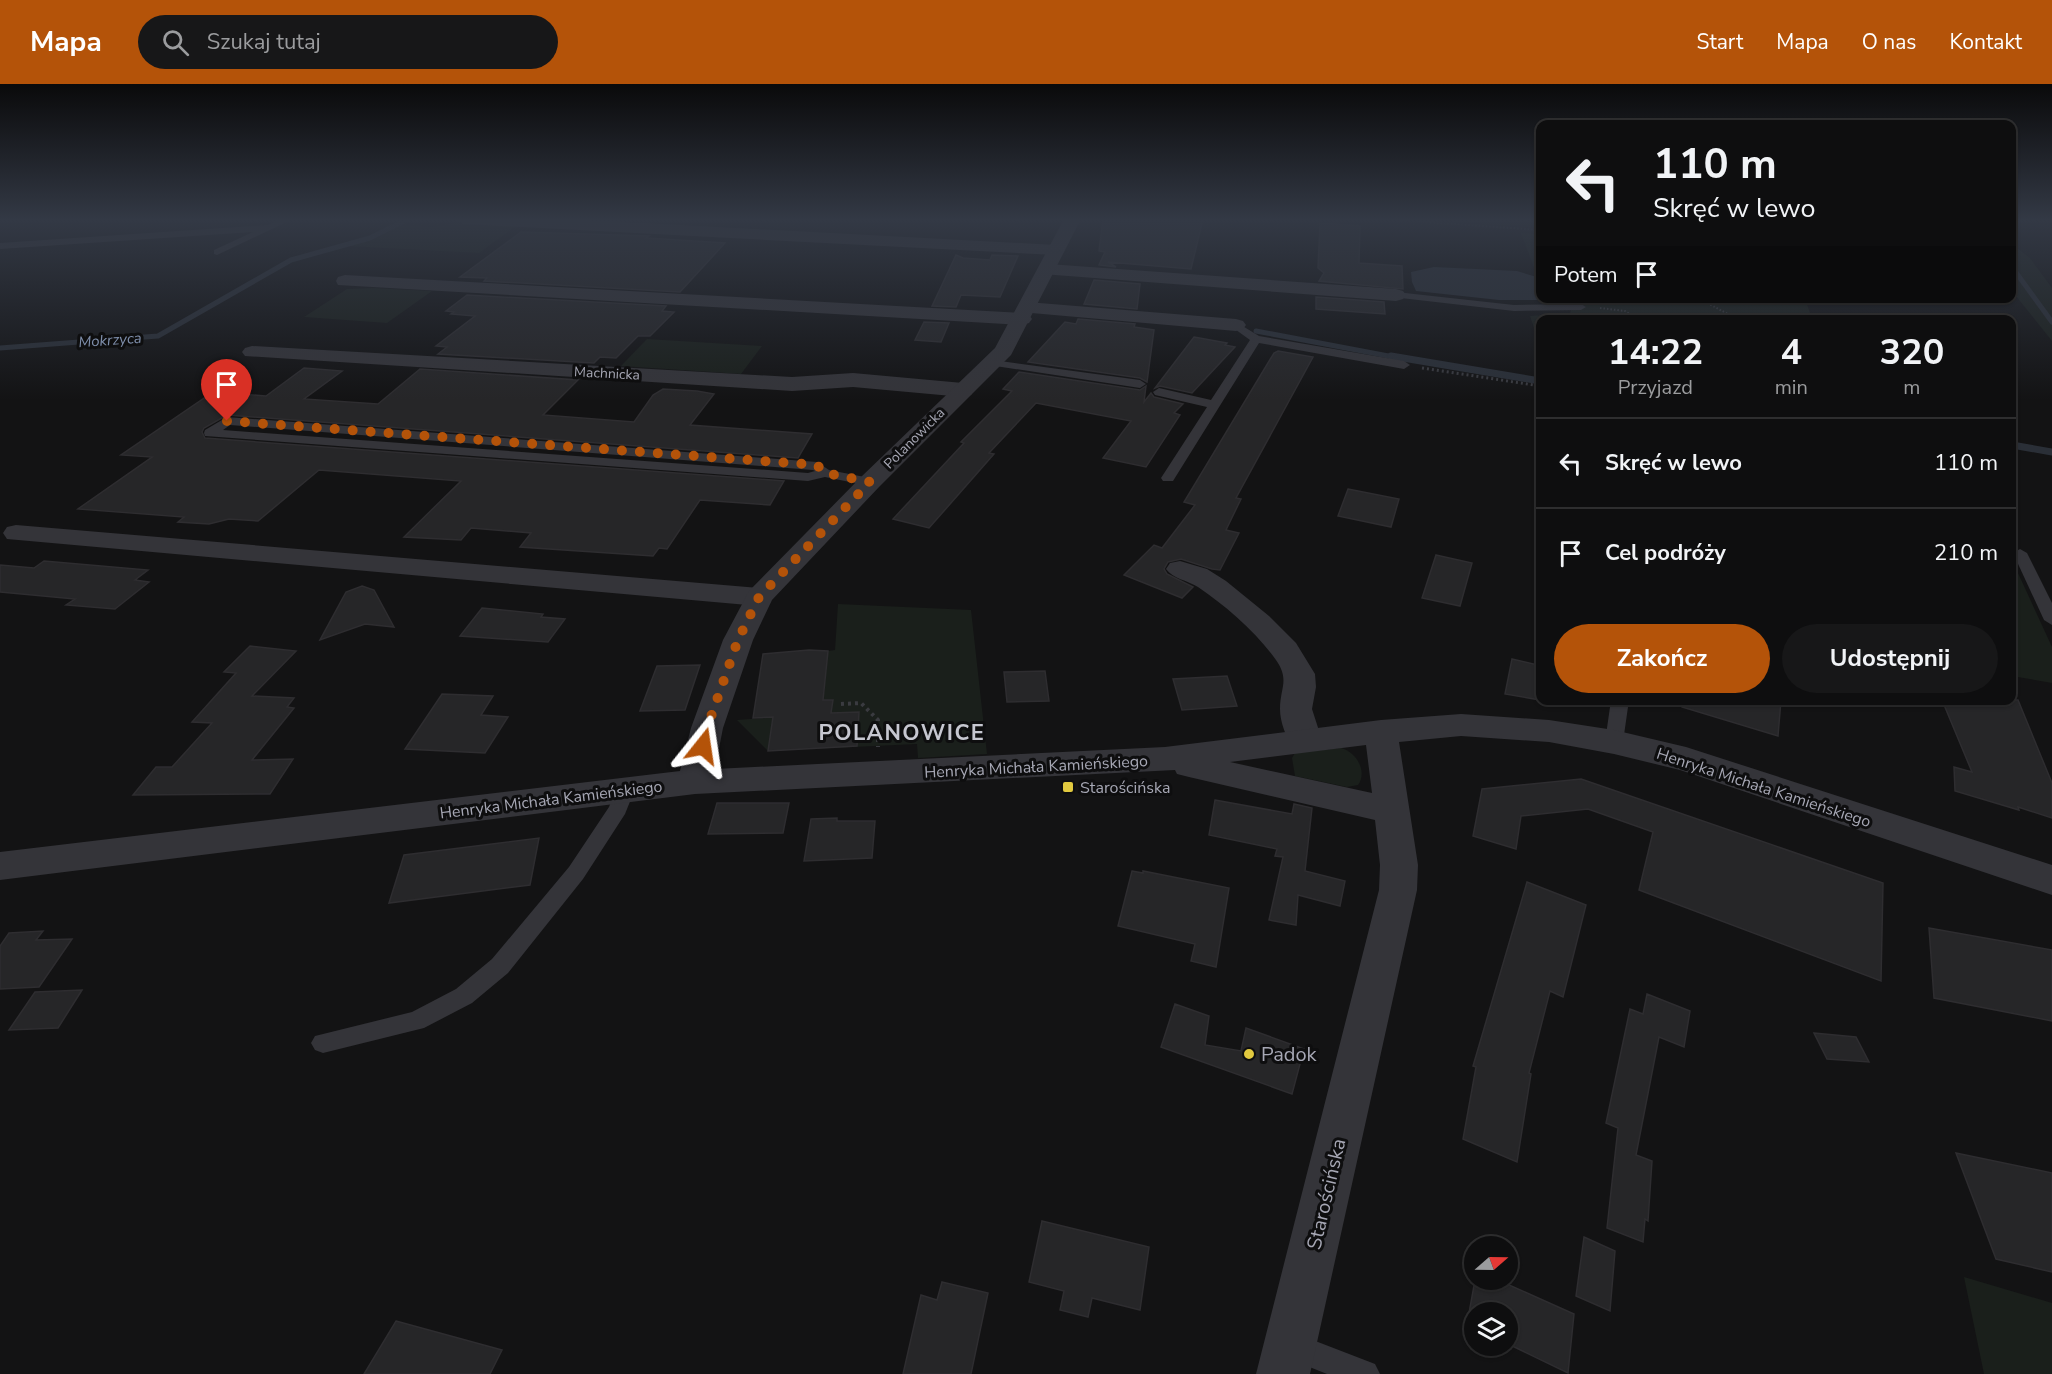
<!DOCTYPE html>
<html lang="pl">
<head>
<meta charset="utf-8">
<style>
	body { margin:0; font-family:"Nunito Sans",sans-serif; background:#171718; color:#f1f3f6; height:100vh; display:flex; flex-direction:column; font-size:22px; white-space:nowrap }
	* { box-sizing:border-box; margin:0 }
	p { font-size:20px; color:#9b9c9e }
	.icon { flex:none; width:33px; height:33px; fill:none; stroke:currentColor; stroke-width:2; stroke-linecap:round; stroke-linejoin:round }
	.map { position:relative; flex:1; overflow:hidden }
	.sheet { position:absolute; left:1536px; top:231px; width:480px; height:390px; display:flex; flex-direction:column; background:#0e0e0f; border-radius:12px; box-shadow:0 2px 4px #0004,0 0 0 2px #2e2e2f }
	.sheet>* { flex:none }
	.guide { position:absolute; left:1536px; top:36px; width:480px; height:183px; border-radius:12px; box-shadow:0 2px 4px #0004,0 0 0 2px #2e2e2f; background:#0e0e0f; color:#f1f3f6; overflow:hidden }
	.needle { width:39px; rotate:70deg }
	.fabs { position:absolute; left:1464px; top:1152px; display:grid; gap:12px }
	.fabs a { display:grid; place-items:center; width:54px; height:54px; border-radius:50%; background:#0e0e0f; box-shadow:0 2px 4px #0004,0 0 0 2px #2e2e2f; font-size:30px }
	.pin { position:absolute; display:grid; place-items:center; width:51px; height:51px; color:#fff; margin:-62px -26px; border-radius:50% 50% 50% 0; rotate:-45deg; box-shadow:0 0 6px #0007 }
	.pin .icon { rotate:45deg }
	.me { position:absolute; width:66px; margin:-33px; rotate:15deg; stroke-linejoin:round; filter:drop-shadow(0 0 4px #0008) }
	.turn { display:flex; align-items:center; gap:21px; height:126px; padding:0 18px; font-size:27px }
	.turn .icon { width:78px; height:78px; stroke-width:2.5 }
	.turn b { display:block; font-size:42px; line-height:51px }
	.then { display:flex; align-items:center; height:57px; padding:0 18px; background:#0003; gap:12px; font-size:22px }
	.eta { display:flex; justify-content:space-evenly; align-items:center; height:102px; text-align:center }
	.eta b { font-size:36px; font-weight:700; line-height:42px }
	.button { display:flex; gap:12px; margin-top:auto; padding:12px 18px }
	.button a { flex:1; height:69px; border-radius:36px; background:#b45309; color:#fff; font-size:24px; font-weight:700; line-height:69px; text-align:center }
	.button a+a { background:#171718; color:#f1f3f6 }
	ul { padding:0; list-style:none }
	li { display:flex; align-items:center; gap:18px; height:90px; padding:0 18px; border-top:2px solid #2e2e2f }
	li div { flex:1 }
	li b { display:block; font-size:22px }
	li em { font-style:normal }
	header { display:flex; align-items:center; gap:36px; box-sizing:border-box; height:84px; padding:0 30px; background:#b45309; color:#fff }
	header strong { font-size:28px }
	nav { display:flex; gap:33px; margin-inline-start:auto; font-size:21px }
	.search { width:420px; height:54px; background:#171718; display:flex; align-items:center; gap:15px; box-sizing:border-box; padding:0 21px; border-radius:33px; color:#9b9c9e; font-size:22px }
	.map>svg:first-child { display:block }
</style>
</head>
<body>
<header>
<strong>Mapa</strong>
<div class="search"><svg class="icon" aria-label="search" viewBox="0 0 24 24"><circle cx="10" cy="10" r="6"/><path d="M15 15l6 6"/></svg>Szukaj tutaj</div>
<nav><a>Start</a><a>Mapa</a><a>O nas</a><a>Kontakt</a></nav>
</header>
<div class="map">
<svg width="2052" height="1290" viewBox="0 0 2052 1290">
	<rect width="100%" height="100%" fill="#131314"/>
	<!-- green -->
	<g fill="#1a1f1b">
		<path d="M1423 135H1540V144Z"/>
		<path d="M455 139 516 142 479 169 347 162 374 155 401 141 434 143Z"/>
		<path d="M1521 149 1540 150V193L1536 189Z"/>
		<path d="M2012 160 2030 174 2052 204V257L2012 207Z"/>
		<path d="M373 204 432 207 387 239 304 233 347 205Z"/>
		<path d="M1805 214 1812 235 1590 236 1576 232 1568 233 1566 235 1540 236V262L1530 232 1570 229 1574 217 1571 215Z"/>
		<path d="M647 255 762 262 741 290 621 282Z"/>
		<path d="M2012 476 2052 563V599L2012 592Z"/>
		<path d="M838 520 971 526 987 670 918 674 917 660 768 667 737 636 822 630 828 567 835 566Z"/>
		<path d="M1341 664C1356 668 1368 687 1358 701L1347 703 1295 692 1292 674 1295 669Z"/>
		<path d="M1964 1193 2052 1219V1290H1984Z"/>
	</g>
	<!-- water -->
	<path fill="#2a2f37" d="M1434 183 1517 187 1540 194V214L1571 216H1499L1416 207 1412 198 1411 188Z"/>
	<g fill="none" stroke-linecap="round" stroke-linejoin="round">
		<!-- stream-far1 -->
		<g stroke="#2a2f37" stroke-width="5">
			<path d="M2012 183 2052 238"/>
			<path d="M1256 247 1399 274"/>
			<path d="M0 264 158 252 291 176 370 154 408 135"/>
		</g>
		<!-- stream -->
		<g stroke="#2a2f37" stroke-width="7">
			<path d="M1391 272 1540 297"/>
			<path d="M2012 361 2052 368"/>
		</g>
	</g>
	<!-- building -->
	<g fill="#262628" stroke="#2e2d30" stroke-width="1.5">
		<path d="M1103 135H1203L1191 185 1108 178 1116 183 1099 181 1105 168 1099 167Z"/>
		<path d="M1320 139 1360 142 1359 179 1402 182 1403 205 1319 197 1324 189 1318 184Z"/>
		<path d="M521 148 649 152 646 154 725 159 680 208 484 197 487 194 460 193Z"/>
		<path d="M956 171 963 174 990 176 992 171 1018 172 1000 213 961 211 956 223 932 222Z"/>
		<path d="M1094 196 1140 200 1137 225 1084 220Z"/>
		<path d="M467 211 666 222 662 227 674 228 650 252H638L616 274 600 273 594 279 438 270 447 263 436 262 475 232 451 230 454 228 446 227Z"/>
		<path d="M1316 213 1384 218 1385 230 1316 225Z"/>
		<path d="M1078 235 1135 240 1134 243 1154 246 1147 298 1140 294 1028 278 1065 238 1076 240Z"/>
		<path d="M924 238 949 239 941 258 915 256Z"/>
		<path d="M1194 253 1227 259 1225 261 1235 263 1192 309 1160 302 1155 304Z"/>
		<path d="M1278 267 1313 273 1236 414 1241 415 1226 446 1239 449 1220 486 1212 485 1181 475 1168 478 1164 485 1167 490 1193 503 1182 514 1124 491 1154 461 1162 464 1195 421 1184 418 1274 269Z"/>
		<path d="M304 284 342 287 304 315 378 320 420 285 578 296 543 331 634 338 653 311 663 305 697 307 714 310 690 341 812 350 798 374 227 331 204 344 202 348 205 354 784 397 770 421 700 416 667 465 659 464 653 472 520 463 531 449 471 444 461 456 404 453 461 397 319 386 258 437 229 435 209 440 178 438 184 433 78 425 152 373 121 371 213 308 266 312Z"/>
		<path d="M1019 288 1140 306 1146 302 1144 318 1151 309 1154 313 1183 320 1174 329 1180 331 1146 383 1103 374 1131 337 1036 319 989 369 994 370 929 444 893 435 964 359 961 358 1012 307 1003 305Z"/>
		<path d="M1348 405 1399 415 1391 443 1338 432Z"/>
		<path d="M1436 471 1472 479 1460 522 1422 514Z"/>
		<path d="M44 477 148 486 135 496 149 498 115 525 66 521 75 515 0 508V481L34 484Z"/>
		<path d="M362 502 374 506 394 543 365 540 320 556 346 508Z"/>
		<path d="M482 524 543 530 541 533 565 535 548 558 460 552Z"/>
		<path d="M250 562 296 567 252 612 294 614 287 623 294 624 252 676 293 675 270 710 133 711 156 683H172L212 639 192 638 236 589 224 588Z"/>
		<path d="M809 566 828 567 823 616H833L831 629 859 628 857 662 768 667 773 633 753 634 763 570Z"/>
		<path d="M1512 575 1538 581 1540 616 1505 610Z"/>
		<path d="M700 581 685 626 640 627 657 582Z"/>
		<path d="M1045 587 1049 617 1007 618 1004 588Z"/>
		<path d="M1227 592 1237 622 1182 626 1173 595Z"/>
		<path d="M442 610 493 612 481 631 508 633 485 669 405 665Z"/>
		<path d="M1683 616H1781L1778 652 1682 623Z"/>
		<path d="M1942 616H2018L2052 699V734L2018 723 2019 726 1955 707 1954 683 1972 688Z"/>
		<path d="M1581 695 1883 799 1881 897 1639 806 1653 748 1588 725 1521 732 1516 765 1473 752 1482 705Z"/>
		<path d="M1215 716 1292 730 1294 720 1312 724 1305 787 1345 797 1340 822 1298 811 1296 841 1269 836 1283 773 1275 772 1277 765 1209 751Z"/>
		<path d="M717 719H789L783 749 708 750Z"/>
		<path d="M837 734V737H875L872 774 804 777 811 735Z"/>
		<path d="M539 754 530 801 389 819 404 771Z"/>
		<path d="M1132 787 1143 789V787L1229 804 1216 883 1191 877 1195 860 1118 842Z"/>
		<path d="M1527 798 1586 821 1563 913 1550 907 1529 989 1531 990 1517 1078 1463 1055 1476 983 1473 982Z"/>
		<path d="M1929 844 2052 866V937L1934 914Z"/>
		<path d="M43 847 36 856 72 855 39 903 0 905V862L9 849Z"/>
		<path d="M82 906 58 944 9 946 35 908Z"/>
		<path d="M1647 910 1690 927 1684 963 1659 953 1636 1071 1652 1077 1648 1137 1645 1135 1643 1158 1607 1144 1618 1044 1606 1039 1630 925 1643 930Z"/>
		<path d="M1175 920 1209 932 1205 961 1241 967 1246 944 1304 965 1292 1010 1161 963Z"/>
		<path d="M1814 949 1856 953 1869 978 1827 975Z"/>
		<path d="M1956 1069 2052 1089V1188L1996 1175Z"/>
		<path d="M1042 1137 1149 1163 1140 1226 1092 1214 1088 1233 1060 1226 1064 1207 1029 1198Z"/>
		<path d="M1584 1153 1615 1167 1610 1227 1576 1212Z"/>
		<path d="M1475 1196H1498L1574 1230 1568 1289 1508 1260V1228H1474V1244L1467 1240Z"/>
		<path d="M942 1198 988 1209 971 1290H903L921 1211 937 1216Z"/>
		<path d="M396 1237 502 1266 490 1290H364Z"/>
	</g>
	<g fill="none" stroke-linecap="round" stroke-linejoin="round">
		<!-- path-far2 -->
		<g stroke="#3a3b40" stroke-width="2" stroke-dasharray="1.5 2" stroke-linecap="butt">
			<path d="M1381 135 1540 146"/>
			<path d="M1698 214 1739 236"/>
			<path d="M1600 224 1625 227 1639 236"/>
		</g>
		<!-- path-far1 -->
		<path stroke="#3a3b40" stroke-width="3" stroke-dasharray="2 3" stroke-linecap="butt" d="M1422 284 1540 302"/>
		<!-- path -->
		<path stroke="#3a3b40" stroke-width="4" stroke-dasharray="3 4" stroke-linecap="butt" d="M841 620 861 619 878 636V663"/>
		<!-- service -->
		<g fill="#343439" fill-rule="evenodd">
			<path d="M281 135H293L217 171 214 170V166L253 148 0 165V159L268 141Z"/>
			<path d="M1396 208 1514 221 1581 220 1586 223 1581 226 1514 227 1392 213 1391 211Z"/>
			<path d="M1236 238 1259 252 1404 277 1410 281 1404 285 1259 259 1173 397H1163L1161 394 1207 323 1155 311 1153 308 1159 304 1211 316 1250 256 1232 243V239Z"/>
			<path d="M993 276 1140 296 1146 300 1140 304 989 281 987 279Z"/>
			<path d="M227 333 817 378 829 386 875 395 877 398 870 402 825 393 808 397 205 352 204 349 205 346ZM230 341 813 386 815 387 808 389 223 346Z"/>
			<path d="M2020 465 2027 469 2052 519V541L2044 536 2013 469Z"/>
			<path d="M1611 616H1629L1623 658 1620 662 1614 664 1608 662 1605 658Z"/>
			<path d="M625 698 632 700 635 705 625 730 583 795 508 889 472 919 424 944 323 969 315 966 311 959 315 952 412 928 456 905 492 875 569 783 609 723 618 700Z"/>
			<path d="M1292 1248 1375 1280 1380 1290H1327L1282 1272 1278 1262 1282 1252Z"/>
		</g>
		<!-- minor -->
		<g fill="#343439" fill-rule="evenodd">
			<path d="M455 135H569L1056 161 1062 162 1065 166 1062 170 1056 171 463 140Z"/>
			<path d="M1048 180 1396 205 1403 207 1406 211 1403 215 1396 217 1042 190 1039 186 1042 182Z"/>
			<path d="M345 191 1022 229 1029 231 1032 235 1029 239 1022 241 338 201 336 197 338 193Z"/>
			<path d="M1027 218 1236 235 1243 237 1246 241 1243 245 1236 247 1020 228 1017 224 1020 220Z"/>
			<path d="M252 262 792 293 853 289 963 299 971 301 974 306 971 311 963 313 853 303 792 307 245 272 242 268 245 264Z"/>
			<path d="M16 441 759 504 769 507 773 513 769 519 759 522 7 455 3 449 7 443Z"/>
			<path d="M1180 477 1207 485 1226 497 1269 532 1296 559 1315 590 1316 603 1312 625 1322 656 1317 664 1305 667 1293 664C1286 653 1280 638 1280 625 1280 604 1290 596 1276 576 1256 548 1226 522 1198 503 1187 496 1173 495 1166 485L1170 479Z"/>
		</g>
		<!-- tertiary -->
		<path fill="#343439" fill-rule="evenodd" d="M1064 135H1081L1011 271 879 403 772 516 753 556 723 644 715 685 1165 663 1381 636 1461 630 1549 636 1614 646 1686 663 2052 781V811L1680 686 1614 670 1549 658 1461 652 1399 658 1418 781 1417 806 1310 1290H1256L1379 806 1380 781 1375 736 1189 693 1177 690 1175 686 695 710 0 796V768L680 687 691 644 723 556 749 507 861 393 995 264ZM1366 661 1372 709 1230 678Z"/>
	</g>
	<!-- sky -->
	<linearGradient id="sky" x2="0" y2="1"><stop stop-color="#0a0a0b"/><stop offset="0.43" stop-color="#333945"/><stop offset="1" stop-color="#333945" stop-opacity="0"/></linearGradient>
	<rect width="2052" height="316" fill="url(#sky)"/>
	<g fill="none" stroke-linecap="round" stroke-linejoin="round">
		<!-- route -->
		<path stroke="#b45309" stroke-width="10" stroke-dasharray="0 18" d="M227 337 817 381 825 389 870 398 759 513 738 556 707 644 703 662"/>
	</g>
	<!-- markers -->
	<g fill="#e1c93f" stroke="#0e0e0f" stroke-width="2">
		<rect x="1062" y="697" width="12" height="12" rx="3"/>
		<circle cx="1249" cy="970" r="6"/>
	</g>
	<g text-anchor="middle" stroke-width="6" stroke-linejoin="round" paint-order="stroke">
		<!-- far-street labels -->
		<g font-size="14" fill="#a6a7b4" stroke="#0e0e0f">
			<text transform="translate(607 289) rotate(3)" y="5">Machnicka</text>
			<text transform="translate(914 354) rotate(-45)" y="5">Polanowicka</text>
		</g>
		<!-- far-water labels -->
		<g font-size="15" font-style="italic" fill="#7f8fac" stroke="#0e0e0f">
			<text transform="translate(110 256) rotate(-4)" y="5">Mokrzyca</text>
		</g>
		<!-- street labels -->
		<g font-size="16" fill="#a6a7b4" stroke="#0e0e0f">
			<text transform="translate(1036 682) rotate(-3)" y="6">Henryka Michała Kamieńskiego</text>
			<text transform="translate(1764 703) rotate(18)" y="6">Henryka Michała Kamieńskiego</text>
			<text transform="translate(551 715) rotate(-7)" y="6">Henryka Michała Kamieńskiego</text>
		</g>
		<!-- poi labels -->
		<g font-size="16" fill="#a6a7b4" stroke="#0e0e0f" text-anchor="start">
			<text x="1080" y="709">Starościńska</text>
		</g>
		<!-- near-poi labels -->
		<g font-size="20" fill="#a6a7b4" stroke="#0e0e0f" text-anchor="start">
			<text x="1261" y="977">Padok</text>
		</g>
		<!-- near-street labels -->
		<g font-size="20" fill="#a6a7b4" stroke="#0e0e0f">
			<text transform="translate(1326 1110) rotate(-77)" y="7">Starościńska</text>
		</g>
		<!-- district labels -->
		<g font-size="22" font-weight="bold" letter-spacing="1.5" fill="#c6c7d0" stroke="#0e0e0f">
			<text x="902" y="656">POLANOWICE</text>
		</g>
	</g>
</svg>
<div class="fabs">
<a><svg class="needle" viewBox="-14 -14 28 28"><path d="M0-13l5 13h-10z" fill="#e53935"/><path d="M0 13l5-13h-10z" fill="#9b9c9e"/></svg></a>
<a><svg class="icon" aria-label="layers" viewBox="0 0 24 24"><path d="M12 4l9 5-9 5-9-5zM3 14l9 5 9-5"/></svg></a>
</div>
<div class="pin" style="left:227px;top:337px;background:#d93025"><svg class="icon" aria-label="arrive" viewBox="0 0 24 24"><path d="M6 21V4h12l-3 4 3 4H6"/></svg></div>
<svg class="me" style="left:703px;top:662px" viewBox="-20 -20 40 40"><path d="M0-17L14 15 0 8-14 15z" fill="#b45309" stroke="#fff" stroke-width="4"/></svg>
<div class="guide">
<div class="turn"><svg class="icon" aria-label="left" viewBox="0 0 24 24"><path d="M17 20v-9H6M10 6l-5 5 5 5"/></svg><div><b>110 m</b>Skręć w lewo</div></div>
<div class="then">Potem<svg class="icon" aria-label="arrive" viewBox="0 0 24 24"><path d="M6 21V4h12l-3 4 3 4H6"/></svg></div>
</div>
<section class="sheet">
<div class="eta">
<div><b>14:22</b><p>Przyjazd</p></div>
<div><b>4</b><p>min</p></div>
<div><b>320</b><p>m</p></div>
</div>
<ul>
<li><svg class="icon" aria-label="left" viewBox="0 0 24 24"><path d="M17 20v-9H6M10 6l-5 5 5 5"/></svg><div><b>Skręć w lewo</b></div><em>110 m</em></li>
<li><svg class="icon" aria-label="arrive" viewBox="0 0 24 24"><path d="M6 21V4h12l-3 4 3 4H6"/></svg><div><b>Cel podróży</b></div><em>210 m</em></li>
</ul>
<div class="button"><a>Zakończ</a><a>Udostępnij</a></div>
</section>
</div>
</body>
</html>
